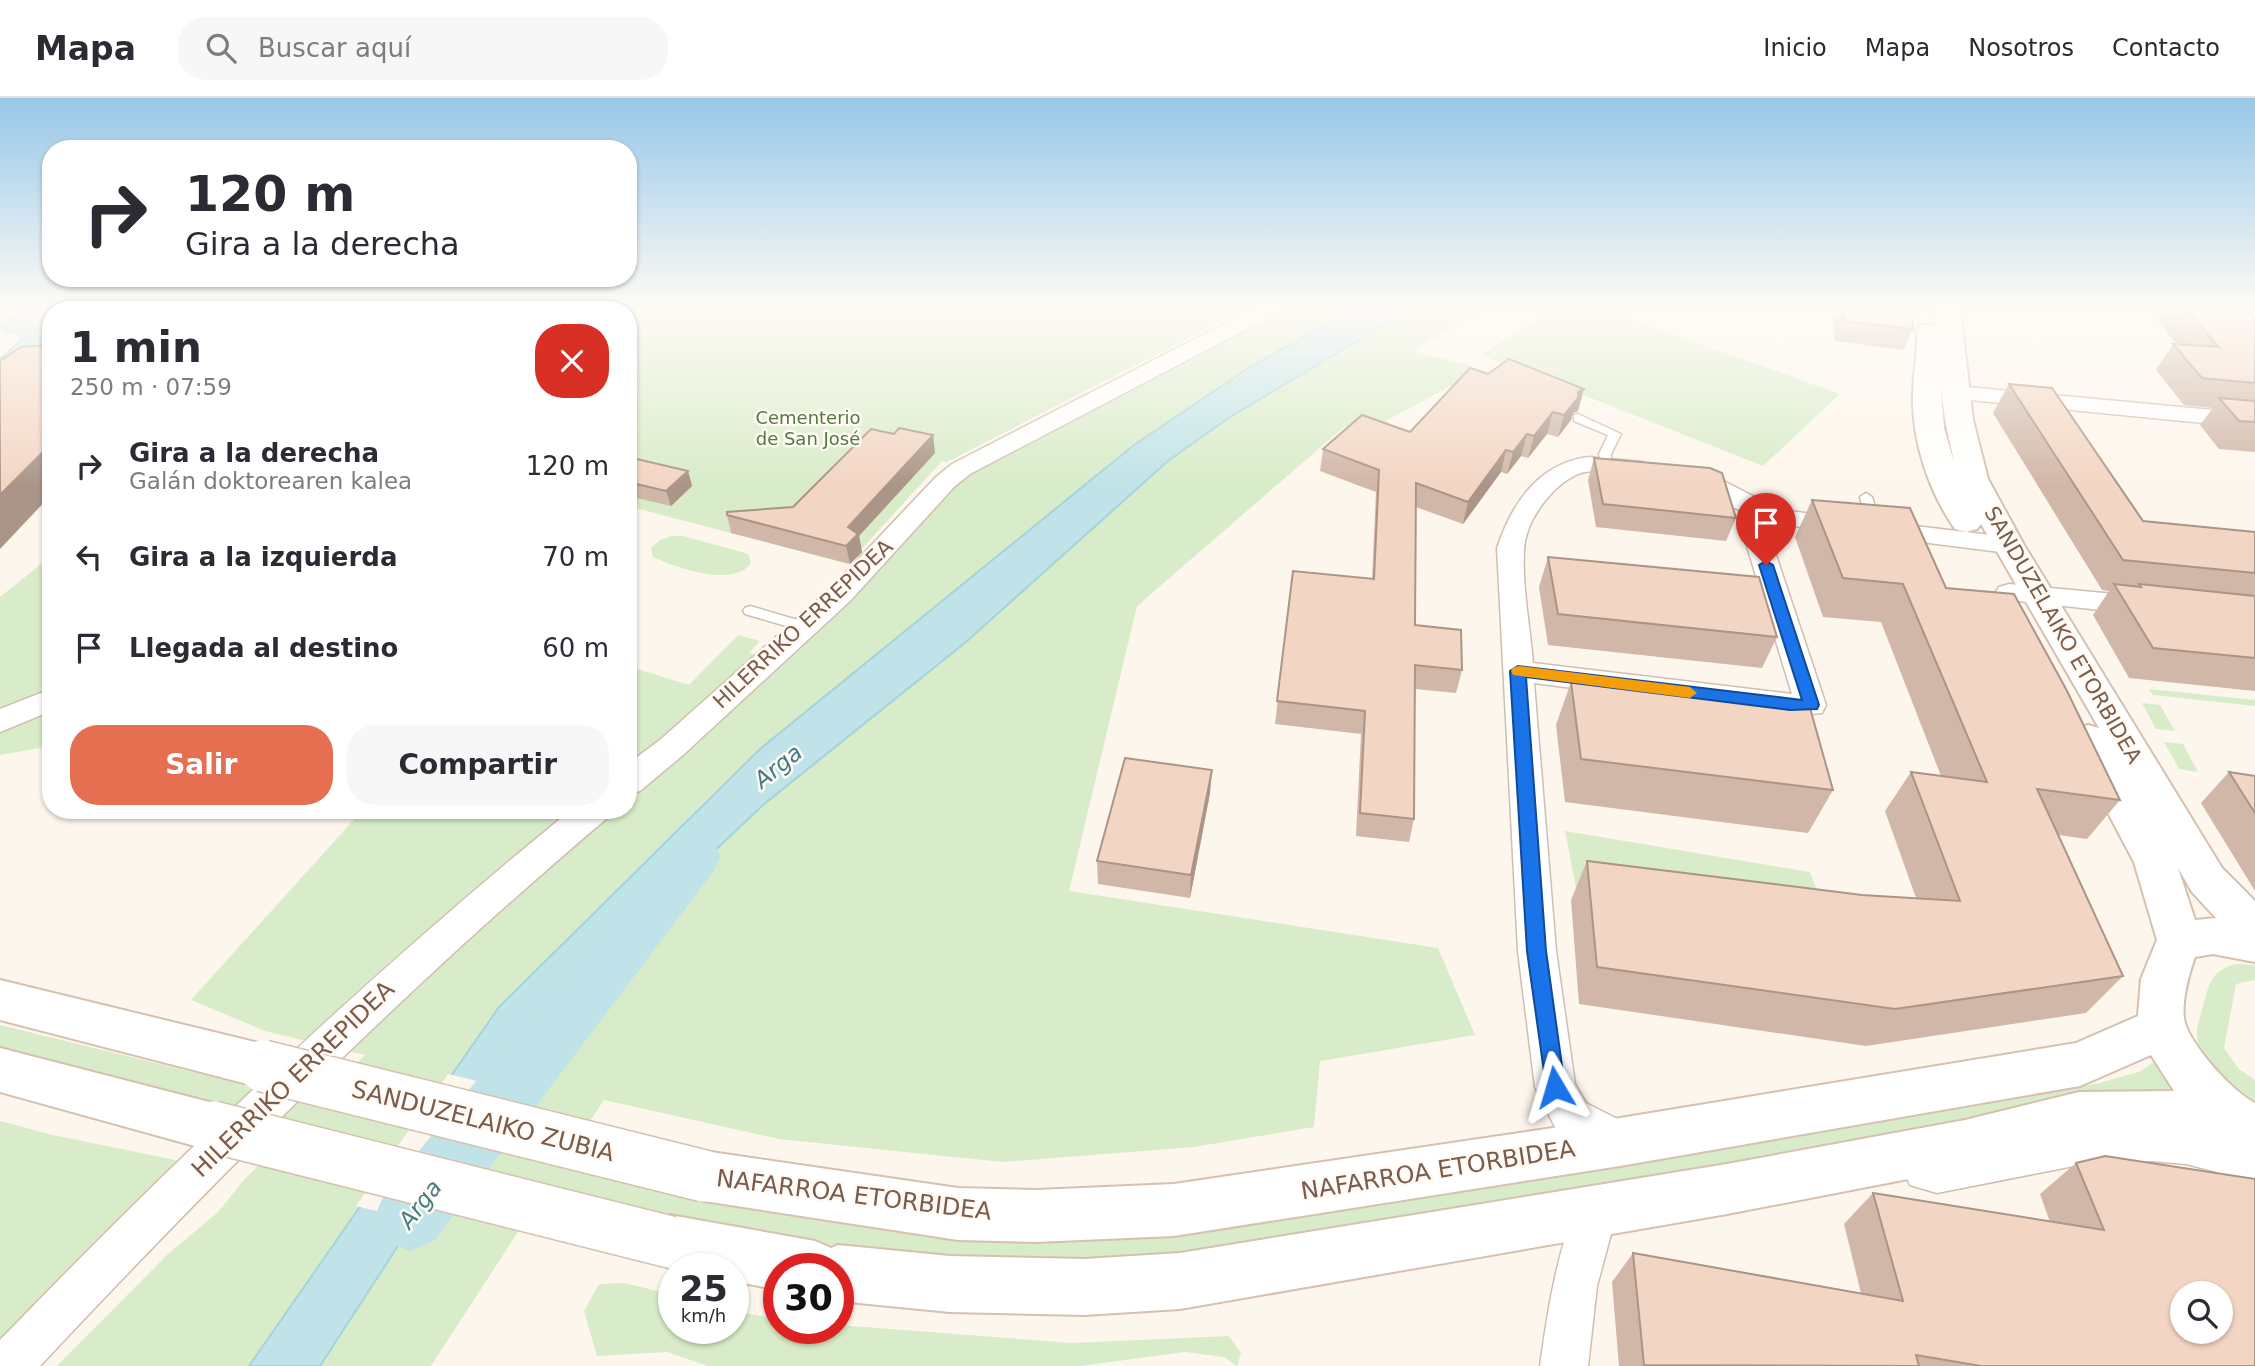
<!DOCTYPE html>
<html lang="es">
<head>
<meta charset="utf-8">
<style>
	body { margin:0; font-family:"DejaVu Sans",sans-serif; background:#f7f7f7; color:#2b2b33; height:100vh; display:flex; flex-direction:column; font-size:26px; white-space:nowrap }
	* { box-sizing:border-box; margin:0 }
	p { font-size:23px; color:#7c7c81 }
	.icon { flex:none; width:38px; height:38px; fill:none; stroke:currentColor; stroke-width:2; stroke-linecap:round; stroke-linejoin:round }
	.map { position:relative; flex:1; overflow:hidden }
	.side { position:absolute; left:42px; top:203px; width:595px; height:518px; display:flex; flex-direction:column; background:#fff; border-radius:28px; box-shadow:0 2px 5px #0004 }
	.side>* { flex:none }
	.banner { position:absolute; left:42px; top:42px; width:595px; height:147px; border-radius:28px; box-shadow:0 2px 5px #0004; background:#fff; color:#2b2b33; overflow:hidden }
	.controls { position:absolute; left:2170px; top:1183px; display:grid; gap:14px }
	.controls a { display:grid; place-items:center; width:63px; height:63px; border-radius:50%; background:#fff; box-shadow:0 2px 5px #0004; font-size:35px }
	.speed { position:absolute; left:658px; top:1155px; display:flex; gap:14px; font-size:35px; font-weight:700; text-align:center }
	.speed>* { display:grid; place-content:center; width:91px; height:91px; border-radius:50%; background:#fff; box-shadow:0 2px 5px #0004; line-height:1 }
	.speed small { font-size:18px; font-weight:400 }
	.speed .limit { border:10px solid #d22; background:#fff; color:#111 }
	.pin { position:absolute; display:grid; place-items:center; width:60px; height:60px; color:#fff; margin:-72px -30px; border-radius:50% 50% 50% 0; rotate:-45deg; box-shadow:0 0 7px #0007 }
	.pin .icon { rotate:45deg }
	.me { position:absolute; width:77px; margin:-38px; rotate:353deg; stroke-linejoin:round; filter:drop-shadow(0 0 5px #0008) }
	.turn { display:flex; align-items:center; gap:24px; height:147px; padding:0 28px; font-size:32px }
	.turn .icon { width:91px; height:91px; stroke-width:2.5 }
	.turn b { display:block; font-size:49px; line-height:60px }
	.round { display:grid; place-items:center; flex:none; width:74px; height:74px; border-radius:28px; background:#f7f7f7 }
	.overview { display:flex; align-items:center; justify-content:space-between; height:119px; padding:0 28px }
	h1 { font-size:42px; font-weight:700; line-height:52px }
	.button { display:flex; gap:14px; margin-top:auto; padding:14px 28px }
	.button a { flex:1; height:80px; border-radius:28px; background:#e76f51; color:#fff; font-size:28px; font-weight:700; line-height:80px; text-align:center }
	.button a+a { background:#f7f7f7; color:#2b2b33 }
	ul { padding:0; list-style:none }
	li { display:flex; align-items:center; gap:21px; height:91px; padding:0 28px }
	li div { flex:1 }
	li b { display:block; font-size:26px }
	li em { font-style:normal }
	header { display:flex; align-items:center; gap:42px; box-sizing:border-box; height:98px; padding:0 35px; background:#fff; border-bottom:2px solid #e1e1e2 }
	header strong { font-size:33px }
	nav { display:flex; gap:38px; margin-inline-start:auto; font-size:24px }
	.search { width:490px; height:63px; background:#f7f7f7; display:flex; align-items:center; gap:18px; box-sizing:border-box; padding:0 24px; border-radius:28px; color:#7c7c81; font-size:26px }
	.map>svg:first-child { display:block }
</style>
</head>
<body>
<header>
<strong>Mapa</strong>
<div class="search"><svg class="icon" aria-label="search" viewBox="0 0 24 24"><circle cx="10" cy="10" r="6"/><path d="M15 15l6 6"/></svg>Buscar aquí</div>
<nav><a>Inicio</a><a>Mapa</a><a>Nosotros</a><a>Contacto</a></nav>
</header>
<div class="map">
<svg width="2255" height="1268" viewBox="0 0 2255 1268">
	<rect width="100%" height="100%" fill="#fdf6ec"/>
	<!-- green -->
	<g fill="#d8ecc9">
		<path d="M460 210H1247L947 364 942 363 848 466 628 408V212H458Z"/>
		<path d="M1283 210H1356L1250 269 1134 347 760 651 498 909 415 1029 466 1042 559 900 763 707 966 544 1168 363 1230 319 1413 210H1488L1412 253 1468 267 1503 281 1466 280 1363 335 1344 329 1137 508 1069 793 1438 850 1475 937 1320 963 1314 1029 1194 1049 1002 1064 779 1041 604 1002 562 1065 787 1115 1614 1067 2100 985 2141 973 2166 955 2210 1011 1392 1131 1069 1169 815 1152 547 1089 431 1268H320L450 1068 397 1056 249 1268H57L167 1157 219 1113 243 1083 294 1031 0 954V927L319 1005 365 957 265 933 191 902 358 717 339 712H628V568L689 587 738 537 760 543 749 555 754 557 728 581 749 596 808 538 860 493 962 377Z"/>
		<path d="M1553 210H1600L1840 296 1763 368 1482 257Z"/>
		<path d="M671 438H683L742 454 749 457 751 465C734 490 676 470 653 459L651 450 660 442Z"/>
		<path d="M51 458V648L0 657V499Z"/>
		<path d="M2149 591 2255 602V608L2153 597Z"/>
		<path d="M2142 605 2160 607 2175 633 2156 631Z"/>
		<path d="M2164 644 2183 646 2198 674 2179 671Z"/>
		<path d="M1565 733 1810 774 1829 825 1576 790Z"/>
		<path d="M2235 866 2255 867V882L2236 886 2224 950 2239 971 2255 982V1002C2231 990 2194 964 2197 933 2198 922 2203 911 2205 901 2210 881 2215 872 2235 866Z"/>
		<path d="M0 1023 53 1037 185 1064 0 1251Z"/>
		<path d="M624 1185 674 1197V1230H733V1213L779 1221V1230H838V1227L1072 1245 1229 1238 1241 1255 1237 1268 1224 1259 1185 1254 1080 1268H708L667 1254 597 1258 584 1213 599 1186Z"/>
	</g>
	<!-- water -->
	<g fill="#bfe3e8" stroke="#a5d3da" stroke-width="2">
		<path d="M1356 210H1413L1230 319 1168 363 966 544 763 707 559 900 320 1268H249L499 909 760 651 1134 347 1250 269Z"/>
		<path d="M36 213 51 216V253L6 263 1 260 21 242 17 234 4 233 0 227 11 219Z"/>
	</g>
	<!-- pier -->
	<path fill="#fdf6ec" d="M448 976 505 990 418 1123 356 1108Z"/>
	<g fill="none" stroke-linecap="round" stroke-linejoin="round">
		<!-- river -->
		<path fill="#bfe3e8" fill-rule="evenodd" d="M693 737 713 744 721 759 713 774 435 1142 410 1153 385 1142 375 1118 385 1094 673 744Z"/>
		<defs>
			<g id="lane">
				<path d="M444 210H455L443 212Z"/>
				<path d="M1578 316 1621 336 1611 356 1610 369H1602L1599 356 1608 337 1574 323V317Z"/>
				<path d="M1866 395 1872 399 1881 427 1879 430H1869L1867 427 1860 399Z"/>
				<path d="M750 508 808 525 810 528 803 533 745 516 743 513 745 510Z"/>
			</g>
			<g id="street">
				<path d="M1255 210H1282L1279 214 970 376 954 389 850 503 683 657 640 693 628 696V666L661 641 830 491 936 379 952 366Z"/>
				<path d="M1957 288 2255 316V330L1949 300 1946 295 1949 290Z"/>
				<path d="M1589 359 1642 364 1645 369 1642 374C1621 379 1599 368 1578 376 1552 387 1525 423 1524 452 1522 489 1530 528 1533 565L1792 596 1746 445 1744 427 1747 416C1735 410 1680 383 1675 377L1679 372 1688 369 1710 376 1780 412 2008 439 2017 441 2021 447 2017 453 2008 455 1770 425 1772 445 1826 607 1822 615 1789 618 1534 585 1556 853 1575 986 1586 1005 1635 1030 1641 1044 1635 1058 1620 1064 1556 1031 1535 989 1518 853 1497 450C1512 405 1539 365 1589 359Z"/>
				<path d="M2009 486 2146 499 2156 502 2160 508 2156 514 2146 517 1999 501 1995 495 1999 489Z"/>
				<path d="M51 591V613L0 634V611Z"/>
				<path d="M571 712H611L606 721C405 891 220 1076 40 1268H0V1242C181 1055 369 876 571 712Z"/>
				<path d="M2115 1024C2164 1023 2211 1027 2255 1050V1092L2217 1074 2186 1066 2151 1063 2079 1067 1937 1095 1910 1087 1904 1073 1910 1059 1925 1053 1937 1055 2043 1034Z"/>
				<path d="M1595 1093 1610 1099 1617 1114 1597 1188 1588 1268H1540C1548 1210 1557 1153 1580 1099Z"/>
			</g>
			<g id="secondary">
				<path d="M1934 210H1960L1973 322 1988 381 2024 447 2222 770 2255 803V864L2213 856 2195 859C2189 875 2179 911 2186 928 2195 952 2233 994 2255 1005V1054L2223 1039 2079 1040 1965 1070 1727 1116 1180 1211 1084 1217 950 1214 838 1203V1171H779V1192L733 1183V1171L674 1172 651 1163 643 1144 651 1125 670 1117 815 1143 831 1150 838 1147 950 1158 1084 1161 1180 1155 1727 1066 1965 1022 2079 994 2174 993 2151 957 2080 988 1620 1068 1174 1138 1036 1144 958 1142 704 1103 686 1096 678 1078 686 1060 704 1053 958 1090 1036 1092 1174 1086 1620 1020 2076 945 2138 918 2141 881 2157 842 2134 764 2069 641 2074 631 2088 627 2099 630 1981 426 1977 431 1966 434 1955 431C1929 394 1912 343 1913 298 1913 276 1918 255 1917 233L1921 227H1936ZM1941 287 1945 322 1954 364 1944 330ZM2178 770 2192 794 2216 820 2195 822Z"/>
				<path d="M0 882 263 946 280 953 287 968 280 983 263 990 0 922Z"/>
				<path d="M0 950 213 1005 231 1012 238 1029 231 1046 213 1053 0 994Z"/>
			</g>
		</defs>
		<!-- lane casing -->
		<use href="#lane" stroke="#d1beb0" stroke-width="3"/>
		<!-- street casing -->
		<use href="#street" stroke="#d1beb0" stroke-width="3"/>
		<!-- secondary casing -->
		<use href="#secondary" stroke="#d6c0b0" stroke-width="4"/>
		<!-- lane -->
		<use href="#lane" fill="#fff" fill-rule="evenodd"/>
		<!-- street -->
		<use href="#street" fill="#fff" fill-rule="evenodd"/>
		<!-- secondary -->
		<use href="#secondary" fill="#fff" fill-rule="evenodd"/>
		<defs>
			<g id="secondary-bridge">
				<path d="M263 968 704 1078"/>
				<path d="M213 1029 670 1144"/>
			</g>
		</defs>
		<!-- secondary-bridge casing -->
		<use href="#secondary-bridge" stroke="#d6c0b0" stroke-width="54" stroke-linecap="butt"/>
		<!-- secondary-bridge -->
		<use href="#secondary-bridge" stroke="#fff" stroke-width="51"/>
	</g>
	<!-- wall -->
	<g fill="#d1b7a8">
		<path d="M1836 210H1911L1913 231 1903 252 1835 243 1833 218Z"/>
		<path d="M2147 210H2245L2255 220V354L2219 351 2200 327 2213 310 2184 307 2156 272 2173 246H2176Z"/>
		<path d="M1470 270 1578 313 1573 315 1571 322 1558 339 1547 336 1528 360 1521 358 1507 376 1501 374 1463 426 1416 409 1415 527 1462 572 1456 595 1415 591 1414 721 1409 744 1356 738 1361 636 1275 626 1293 473 1372 481 1376 394 1320 373 1323 351 1410 334Z"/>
		<path d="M2009 286 2143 423 2255 434V593L2129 580 2093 517 2109 493 2102 492 1993 315Z"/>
		<path d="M894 336 933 337 935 355 859 438 862 454 850 466 731 435 727 417 793 409Z"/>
		<path d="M628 359 688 373 692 388 671 408 628 398Z"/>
		<path d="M1594 360 1736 420 1726 443 1596 429 1588 382Z"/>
		<path d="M1812 402 1946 490 2120 702 2087 741 2058 737 2123 878 2086 915 1866 948 1579 906 1571 802 1587 763 1862 797 1916 800 1885 713 1911 674 1941 678 1881 524 1823 519 1795 439Z"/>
		<path d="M1548 459 1777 539 1762 570 1548 547 1539 489Z"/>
		<path d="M1571 584 1833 692 1808 735 1565 704 1556 627Z"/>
		<path d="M2229 674 2255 678V793L2201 705Z"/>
		<path d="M1210 695 1190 800 1098 786 1097 763Z"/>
		<path d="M2076 1065 2255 1268H1619L1612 1184 1633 1155 1861 1195 1844 1126 1873 1095 2050 1124 2040 1096Z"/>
	</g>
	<!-- shaded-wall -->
	<g fill="#aa9588">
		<path d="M175 210H214L213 212H174Z"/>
		<path d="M1584 291 1578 313 1573 315 1571 322 1558 339 1564 317 1578 294Z"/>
		<path d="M1553 314 1547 336 1528 360 1534 338Z"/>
		<path d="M1527 336 1521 358 1507 376 1513 354Z"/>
		<path d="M933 337 935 355 859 438 862 454 850 466 846 448 848 429Z"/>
		<path d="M51 346V397L0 451V397Z"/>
		<path d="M1506 352 1501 374 1463 426 1468 404Z"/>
		<path d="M688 373 692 388 671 408 666 393Z"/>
		<path d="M1212 672 1210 695 1190 800 1191 777Z"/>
	</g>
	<!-- building -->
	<g fill="#f3d5c3" stroke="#aa9588" stroke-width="2" fill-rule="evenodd">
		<path d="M111 210H175L174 212H109Z"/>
		<path d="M1843 210H1911L1913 231 1844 223Z"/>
		<path d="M2185 210H2245L2255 220V285L2202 280 2173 246 2219 249Z"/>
		<path d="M51 247V346L0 397V263L21 249Z"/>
		<path d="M1509 261 1584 291 1578 294V300L1564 317 1553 314 1534 338 1527 336 1513 354 1506 352 1468 404 1416 385 1415 527 1461 532 1462 572 1415 567 1414 721 1360 715 1365 613 1277 603 1293 473 1374 481 1379 372 1323 351 1362 317 1410 334 1470 270 1488 276Z"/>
		<path d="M2009 286 2052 290 2143 423 2255 434V475L2123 462Z"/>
		<path d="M2219 300 2255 303V324L2239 323Z"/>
		<path d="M899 330 933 337 848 429 858 436 846 448 727 417V414L793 409 871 331 894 336Z"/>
		<path d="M628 359 688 373 666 393 628 384Z"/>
		<path d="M1594 360 1710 370 1722 375 1736 420 1603 406Z"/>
		<path d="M1812 402 1910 410 1946 490 2014 496 2066 591 2120 702 2037 691 2123 878 1895 911 1597 869 1587 763 1862 797 1960 803 1911 674 1987 684 1903 486 1843 480Z"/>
		<path d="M1548 459 1759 479 1777 539 1558 516Z"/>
		<path d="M2114 486 2141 489 2139 486 2255 498V560L2153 550Z"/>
		<path d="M1571 584 1810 610 1833 692 1581 661Z"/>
		<path d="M1125 660 1212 672 1191 777 1097 763Z"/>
		<path d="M2229 674 2255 678V715Z"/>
		<path d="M2105 1058 2255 1081V1268H1981L1916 1257 1919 1268 1644 1267 1633 1155 1903 1203 1873 1095 2104 1132 2076 1065ZM2182 1195H2221V1234H2182Z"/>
	</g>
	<!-- sky -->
	<linearGradient id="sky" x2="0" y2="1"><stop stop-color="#97c7e8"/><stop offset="0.54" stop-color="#fefbf6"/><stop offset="1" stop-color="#fefbf6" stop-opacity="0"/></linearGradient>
	<rect width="2255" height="388" fill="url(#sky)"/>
	<!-- route -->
	<path fill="#1a73e8" stroke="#114b97" stroke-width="2" d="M1766 463 1773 467 1819 607 1817 611 1790 612 1526 579 1546 853 1565 989 1562 995 1555 998 1547 995 1527 853 1510 573 1518 568 1802 602 1759 467Z"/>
	<!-- slow -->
	<path fill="#f59e0b" d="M1519 568 1690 589 1697 595 1690 600 1513 577 1511 573 1513 570Z"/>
	<g text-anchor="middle" stroke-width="5" stroke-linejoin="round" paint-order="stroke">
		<!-- far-park labels -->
		<g font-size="18" fill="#537a41" stroke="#fffaf3">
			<text x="808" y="326">Cementerio<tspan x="808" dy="21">de San José</tspan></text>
		</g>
		<!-- street labels -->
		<g font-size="21" fill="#7a5c4d" stroke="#fffaf3">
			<text transform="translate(803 526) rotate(-43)" y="7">HILERRIKO ERREPIDEA</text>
			<text transform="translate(2063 537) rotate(60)" y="7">SANDUZELAIKO ETORBIDEA</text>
		</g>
		<!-- water labels -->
		<g font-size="23" font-style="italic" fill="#437c86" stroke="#fffaf3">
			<text transform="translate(778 668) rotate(-39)" y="8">Arga</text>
			<text transform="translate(420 1106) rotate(-52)" y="8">Arga</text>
		</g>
		<!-- near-street labels -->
		<g font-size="24" fill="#7a5c4d" stroke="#fffaf3">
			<text transform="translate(293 981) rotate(-44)" y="8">HILERRIKO ERREPIDEA</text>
			<text transform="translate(483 1023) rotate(14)" y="8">SANDUZELAIKO ZUBIA</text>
			<text transform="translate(1438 1072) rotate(-9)" y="8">NAFARROA ETORBIDEA</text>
			<text transform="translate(854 1097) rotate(7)" y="8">NAFARROA ETORBIDEA</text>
		</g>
	</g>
</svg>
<div class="controls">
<a><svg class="icon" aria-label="search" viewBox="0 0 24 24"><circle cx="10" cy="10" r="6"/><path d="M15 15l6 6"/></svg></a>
</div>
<div class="speed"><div>25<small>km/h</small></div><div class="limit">30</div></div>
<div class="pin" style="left:1766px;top:467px;background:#d93025"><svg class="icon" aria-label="arrive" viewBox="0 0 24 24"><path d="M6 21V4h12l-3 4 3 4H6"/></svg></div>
<svg class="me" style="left:1555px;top:989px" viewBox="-20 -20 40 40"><path d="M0-17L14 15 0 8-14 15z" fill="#1a73e8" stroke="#fff" stroke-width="4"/></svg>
<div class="banner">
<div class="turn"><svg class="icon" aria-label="right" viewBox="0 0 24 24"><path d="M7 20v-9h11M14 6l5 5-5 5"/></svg><div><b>120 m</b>Gira a la derecha</div></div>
</div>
<section class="side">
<div class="overview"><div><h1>1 min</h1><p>250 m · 07:59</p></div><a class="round" style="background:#d93025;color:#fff"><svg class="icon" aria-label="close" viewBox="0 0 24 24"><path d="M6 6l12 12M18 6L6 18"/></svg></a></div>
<ul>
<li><svg class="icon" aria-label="right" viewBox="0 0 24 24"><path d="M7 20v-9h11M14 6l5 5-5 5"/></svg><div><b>Gira a la derecha</b><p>Galán doktorearen kalea</p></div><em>120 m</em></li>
<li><svg class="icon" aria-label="left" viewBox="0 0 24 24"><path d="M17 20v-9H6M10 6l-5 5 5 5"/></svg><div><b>Gira a la izquierda</b></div><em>70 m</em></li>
<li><svg class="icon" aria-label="arrive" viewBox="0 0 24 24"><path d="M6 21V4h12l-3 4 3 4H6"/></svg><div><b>Llegada al destino</b></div><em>60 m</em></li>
</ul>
<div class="button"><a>Salir</a><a>Compartir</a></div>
</section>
</div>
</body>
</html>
